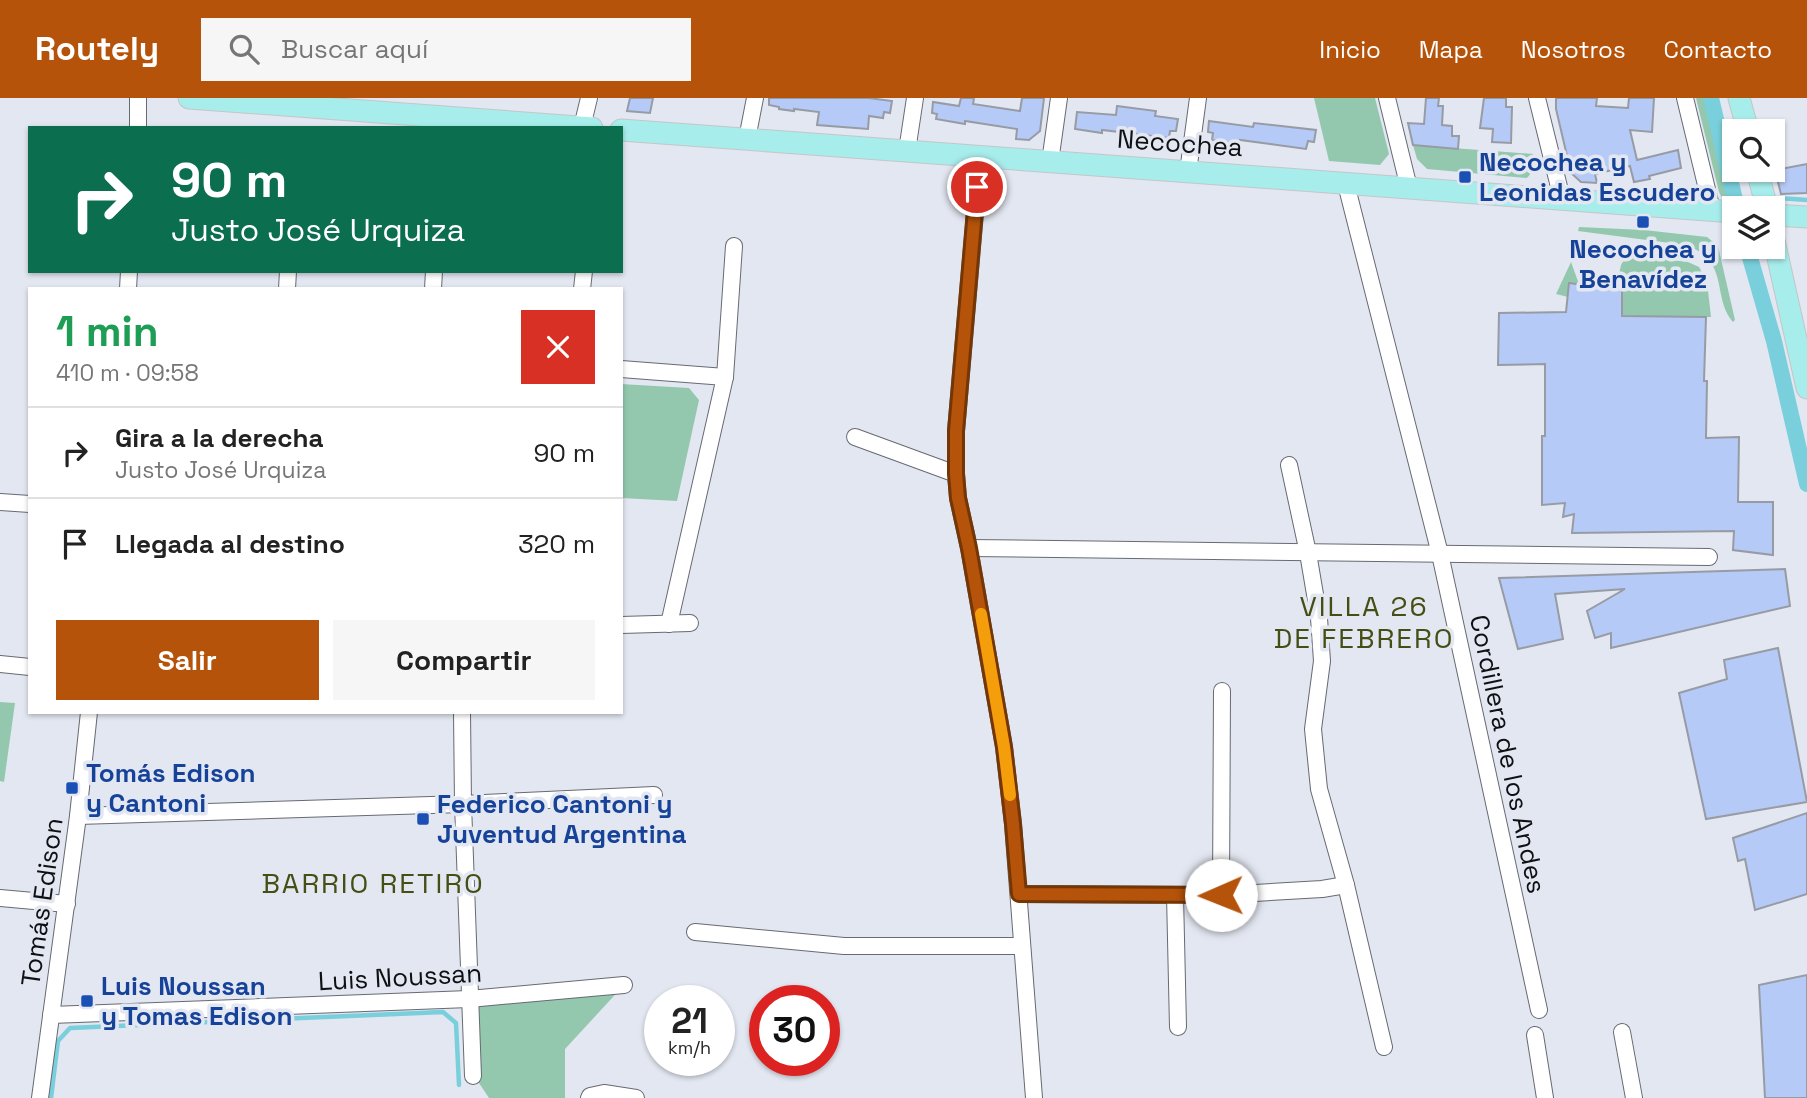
<!DOCTYPE html>
<html lang="es">
<head>
<meta charset="utf-8">
<style>
	body { margin:0; font-family:"Space Grotesk",sans-serif; background:#f6f6f6; color:#222; height:100vh; display:flex; flex-direction:column; font-size:26px; white-space:nowrap }
	* { box-sizing:border-box; margin:0 }
	p { font-size:23px; color:#767676 }
	.icon { flex:none; width:38px; height:38px; fill:none; stroke:currentColor; stroke-width:2; stroke-linecap:round; stroke-linejoin:round }
	.map { position:relative; flex:1; overflow:hidden }
	.side { position:absolute; left:28px; top:189px; width:595px; height:427px; display:flex; flex-direction:column; background:#fff; border-radius:0px; box-shadow:0 2px 5px #0004 }
	.side>* { flex:none }
	.banner { position:absolute; left:28px; top:28px; width:595px; height:147px; border-radius:0px; box-shadow:0 2px 5px #0004; background:#0b6e4f; color:#fff; overflow:hidden }
	.controls { position:absolute; left:1722px; top:21px; display:grid; gap:14px }
	.controls a { display:grid; place-items:center; width:63px; height:63px; border-radius:0px; background:#fff; box-shadow:0 2px 5px #0004; font-size:35px }
	.speed { position:absolute; left:644px; top:887px; display:flex; gap:14px; font-size:35px; font-weight:700; text-align:center }
	.speed>* { display:grid; place-content:center; width:91px; height:91px; border-radius:50%; background:#fff; box-shadow:0 2px 5px #0004; line-height:1 }
	.speed small { font-size:18px; font-weight:400 }
	.speed .limit { border:10px solid #d22; background:#fff; color:#111 }
	.pin { position:absolute; display:grid; place-items:center; width:60px; height:60px; color:#fff; margin:-30px; border:4px solid #fff; border-radius:50%; box-shadow:0 2px 7px #0007 }
	.me { position:absolute; width:77px; margin:-38px; rotate:269deg; stroke-linejoin:round; filter:drop-shadow(0 0 5px #0008) }
	.turn { display:flex; align-items:center; gap:24px; height:147px; padding:0 28px; font-size:32px }
	.turn .icon { width:91px; height:91px; stroke-width:2.5 }
	.turn b { display:block; font-size:49px; line-height:60px }
	.round { display:grid; place-items:center; flex:none; width:74px; height:74px; border-radius:0px; background:#f6f6f6 }
	.headline { display:flex; align-items:center; justify-content:space-between; height:119px; padding:0 28px }
	h1 { font-size:42px; font-weight:800; line-height:52px; color:#1e9e55 }
	.action { display:flex; gap:14px; margin-top:auto; padding:14px 28px }
	.action a { flex:1; height:80px; border-radius:0px; background:#b45309; color:#fff; font-size:28px; font-weight:800; line-height:80px; text-align:center }
	.action a+a { background:#f6f6f6; color:#222 }
	ul { padding:0; list-style:none }
	li { display:flex; align-items:center; gap:21px; height:91px; padding:0 28px; border-top:2px solid #e0e0e0 }
	li div { flex:1 }
	li b { display:block; font-size:26px }
	li em { font-style:normal }
	header { display:flex; align-items:center; gap:42px; box-sizing:border-box; height:98px; padding:0 35px; background:#b45309; color:#fff }
	header strong { font-size:33px }
	nav { display:flex; gap:38px; margin-inline-start:auto; font-size:24px }
	.search { width:490px; height:63px; background:#f6f6f6; display:flex; align-items:center; gap:18px; box-sizing:border-box; padding:0 24px; border-radius:0px; color:#767676; font-size:26px }
	.map>svg:first-child { display:block }
</style>
</head>
<body>
<header>
<strong>Routely</strong>
<div class="search"><svg class="icon" aria-label="search" viewBox="0 0 24 24"><circle cx="10" cy="10" r="6"/><path d="M15 15l6 6"/></svg>Buscar aquí</div>
<nav><a>Inicio</a><a>Mapa</a><a>Nosotros</a><a>Contacto</a></nav>
</header>
<div class="map">
<svg width="1807" height="1000" viewBox="0 0 1807 1000">
	<rect width="100%" height="100%" fill="#e3e7f1"/>
	<!-- green -->
	<g fill="#93c8af">
		<path d="M1314 0H1375L1389 56 1380 67 1329 63Z"/>
		<path d="M1696 0H1706L1731 104 1722 100 1719 94Z"/>
		<path d="M1413 47 1533 56 1536 69 1527 80 1427 71 1417 61Z"/>
		<path d="M1579 129 1644 132 1707 139 1718 148 1735 222 1733 224C1711 199 1731 162 1685 147L1578 133Z"/>
		<path d="M1627 157 1688 164 1699 169 1707 184 1711 219 1622 218V193L1616 191 1621 167Z"/>
		<path d="M1571 164 1579 186 1568 199 1556 196Z"/>
		<path d="M621 286 689 290 699 302 677 403 621 400Z"/>
		<path d="M0 604 15 605 4 684 0 683Z"/>
		<path d="M624 887 565 951V1000H489L479 985 469 901Z"/>
	</g>
	<g fill="none" stroke-linecap="round" stroke-linejoin="round">
		<!-- stream -->
		<g stroke="#79cfdb" stroke-width="4.5">
			<path d="M1722 48 1727 55 1738 95"/>
			<path d="M1779 100 1807 102"/>
			<path d="M51 1000 58 943 70 930 443 914 456 925 459 987"/>
		</g>
		<!-- canal -->
		<g stroke="#79cfdb" stroke-width="16">
			<path d="M1711 0 1737 110"/>
			<path d="M1747 149 1774 243 1807 386"/>
		</g>
	</g>
	<!-- building -->
	<g fill="#b6caf7" stroke="#979ba4" stroke-width="2">
		<path d="M630 0H653L650 15 627 13Z"/>
		<path d="M769 0H869L892 3 890 15 884 14 883 20 869 18 868 31 817 27 819 14 794 11V13L779 11V9L769 7Z"/>
		<path d="M961 0H974L973 6 1020 13 1022 0H1044L1040 33 1029 42 1016 41 1017 31 965 23V26L936 21 937 16 932 15 933 4 959 8Z"/>
		<path d="M1426 0H1439L1438 8H1443L1442 27 1452 28V38H1459L1458 51 1413 47 1408 25 1424 26Z"/>
		<path d="M1484 0H1506V9H1512L1511 45 1492 44 1493 31 1480 30Z"/>
		<path d="M1556 0H1597L1596 8 1628 10 1629 0H1654L1652 34 1630 32 1637 62 1678 52 1681 70 1649 78 1650 81 1634 84 1630 68 1595 76 1597 85 1581 84 1571 75 1556 11Z"/>
		<path d="M1117 8 1156 13 1155 18 1178 21 1176 33H1170L1169 40 1102 32V35L1075 31 1077 14 1116 17Z"/>
		<path d="M1209 23 1253 29 1254 25 1316 32 1314 44 1308 43 1306 51 1240 42V46L1212 42 1213 35 1208 34Z"/>
		<path d="M1807 66V95L1781 96 1775 72Z"/>
		<path d="M1569 185 1622 192V218L1706 219 1704 283H1707L1706 340 1739 339 1738 404H1773V457L1733 452 1734 433 1572 435 1574 416 1563 419 1565 405 1542 407V338H1545V266L1498 267 1499 215 1566 214Z"/>
		<path d="M1785 471 1790 508 1611 550V535L1595 540 1587 513 1625 491 1555 496 1563 541 1518 551 1499 480Z"/>
		<path d="M1778 550 1807 704 1706 721 1679 595 1727 581 1724 562Z"/>
		<path d="M1807 715V796L1755 812 1745 761 1738 763 1733 740Z"/>
		<path d="M1807 877V1000H1765L1759 887Z"/>
	</g>
	<g fill="none" stroke-linecap="round" stroke-linejoin="round">
		<defs>
			<g id="minor">
				<path d="M1387 0 1409 90"/>
				<path d="M1537 0 1562 101"/>
				<path d="M1685 0 1712 112"/>
				<path d="M582 29 589 0"/>
				<path d="M138 30V0"/>
				<path d="M747 41 755 0"/>
				<path d="M907 53 915 0"/>
				<path d="M980 58 956 333V376L958 400 969 450 1004 649 1013 726 1034 1000"/>
				<path d="M1050 64 1059 0"/>
				<path d="M1188 74 1198 0"/>
				<path d="M1346 86 1440 456 1539 912"/>
				<path d="M128 191 129 173"/>
				<path d="M287 191 288 173"/>
				<path d="M433 191 434 173"/>
				<path d="M582 191 584 173"/>
				<path d="M621 271 725 279"/>
				<path d="M855 339 956 376"/>
				<path d="M1289 367 1308 455 1319 520 1322 563 1313 631 1319 691 1346 787 1384 949"/>
				<path d="M0 404 30 406"/>
				<path d="M969 450 1709 459"/>
				<path d="M669 526 725 279 734 148"/>
				<path d="M621 527 690 525"/>
				<path d="M0 566 30 569"/>
				<path d="M462 614 463 706 473 978"/>
				<path d="M78 718 463 706 654 697"/>
				<path d="M1019 796 1221 797 1322 791 1346 787"/>
				<path d="M1175 797 1178 929"/>
				<path d="M1221 797 1222 593"/>
				<path d="M0 800 67 806"/>
				<path d="M695 834 844 848H1021"/>
				<path d="M51 917 469 901 624 887"/>
				<path d="M1622 934 1634 1000"/>
				<path d="M1535 937 1545 1000"/>
				<path d="M40 1000 78 718 89 614"/>
				<path d="M589 1000 590 998 604 995 636 1000"/>
			</g>
			<g id="major">
				<path d="M189 0 592 30"/>
				<path d="M1739 0 1748 33"/>
				<path d="M621 32 1734 114"/>
				<path d="M1757 72 1767 110"/>
				<path d="M1773 117 1807 119"/>
				<path d="M1773 138 1807 290"/>
			</g>
		</defs>
		<!-- minor casing -->
		<use href="#minor" stroke="#676a72" stroke-width="18"/>
		<!-- major casing -->
		<use href="#major" stroke="#c5c6c6" stroke-width="23"/>
		<!-- minor -->
		<use href="#minor" stroke="#fff" stroke-width="16"/>
		<!-- major -->
		<use href="#major" stroke="#a7edec" stroke-width="21"/>
	</g>
	<g fill="none" stroke-linecap="round" stroke-linejoin="round">
		<defs>
			<path id="route" d="M977 89 956 333V376L958 400 969 450 1004 649 1013 726 1019 796 1221 797"/>
		</defs>
		<!-- route casing -->
		<use href="#route" stroke="#753606" stroke-width="18"/>
		<!-- route -->
		<use href="#route" stroke="#b45309" stroke-width="12"/>
		<!-- slow -->
		<path stroke="#f59e0b" stroke-width="12" d="M981 516 1004 649 1010 697"/>
	</g>
	<!-- markers -->
	<g fill="#1a4fb4" stroke="#e3e7f1" stroke-width="2.5">
		<rect x="1458" y="72" width="14" height="14" rx="3.5"/>
		<rect x="1636" y="117" width="14" height="14" rx="3.5"/>
		<rect x="65" y="683" width="14" height="14" rx="3.5"/>
		<rect x="416" y="714" width="14" height="14" rx="3.5"/>
		<rect x="80" y="896" width="14" height="14" rx="3.5"/>
	</g>
	<g text-anchor="middle" stroke-width="7" stroke-linejoin="round" paint-order="stroke">
		<!-- street labels -->
		<g font-size="26" fill="#0f1013" stroke="#e3e7f1">
			<text transform="translate(1180 45) rotate(4)" y="9">Necochea</text>
			<text transform="translate(1508 656) rotate(78)" y="9">Cordillera de los Andes</text>
			<text transform="translate(42 804) rotate(-82)" y="9">Tomás Edison</text>
			<text transform="translate(400 879) rotate(-3)" y="9">Luis Noussan</text>
		</g>
		<!-- transit labels -->
		<g font-size="26" font-weight="bold" fill="#164399" stroke="#e3e7f1" text-anchor="start">
			<text x="1479" y="73">Necochea y<tspan x="1479" dy="30">Leonidas Escudero</tspan></text>
			<text x="1643" y="160" text-anchor="middle">Necochea y<tspan x="1643" dy="30">Benavídez</tspan></text>
			<text x="86" y="684">Tomás Edison<tspan x="86" dy="30">y Cantoni</tspan></text>
			<text x="437" y="715">Federico Cantoni y<tspan x="437" dy="30">Juventud Argentina</tspan></text>
			<text x="101" y="897">Luis Noussan<tspan x="101" dy="30">y Tomas Edison</tspan></text>
		</g>
		<!-- neighbourhood labels -->
		<g font-size="28" letter-spacing="2" fill="#454e14" stroke="#e3e7f1">
			<text x="1364" y="518">VILLA 26<tspan x="1364" dy="32">DE FEBRERO</tspan></text>
			<text x="373" y="795">BARRIO RETIRO</text>
		</g>
	</g>
</svg>
<div class="controls">
<a><svg class="icon" aria-label="search" viewBox="0 0 24 24"><circle cx="10" cy="10" r="6"/><path d="M15 15l6 6"/></svg></a>
<a><svg class="icon" aria-label="layers" viewBox="0 0 24 24"><path d="M12 4l9 5-9 5-9-5zM3 14l9 5 9-5"/></svg></a>
</div>
<div class="speed"><div>21<small>km/h</small></div><div class="limit">30</div></div>
<div class="pin" style="left:977px;top:89px;background:#d93025"><svg class="icon" aria-label="arrive" viewBox="0 0 24 24"><path d="M6 21V4h12l-3 4 3 4H6"/></svg></div>
<svg class="me" style="left:1221px;top:797px" viewBox="-20 -20 40 40"><circle r="19" fill="#fff"/><path d="M0-13L10 11 0 6-10 11z" fill="#b45309"/></svg>
<div class="banner">
<div class="turn"><svg class="icon" aria-label="right" viewBox="0 0 24 24"><path d="M7 20v-9h11M14 6l5 5-5 5"/></svg><div><b>90 m</b>Justo José Urquiza</div></div>
</div>
<section class="side">
<div class="headline"><div><h1>1 min</h1><p>410 m · 09:58</p></div><a class="round" style="background:#d93025;color:#fff"><svg class="icon" aria-label="close" viewBox="0 0 24 24"><path d="M6 6l12 12M18 6L6 18"/></svg></a></div>
<ul>
<li><svg class="icon" aria-label="right" viewBox="0 0 24 24"><path d="M7 20v-9h11M14 6l5 5-5 5"/></svg><div><b>Gira a la derecha</b><p>Justo José Urquiza</p></div><em>90 m</em></li>
<li><svg class="icon" aria-label="arrive" viewBox="0 0 24 24"><path d="M6 21V4h12l-3 4 3 4H6"/></svg><div><b>Llegada al destino</b></div><em>320 m</em></li>
</ul>
<div class="action"><a>Salir</a><a>Compartir</a></div>
</section>
</div>
</body>
</html>
